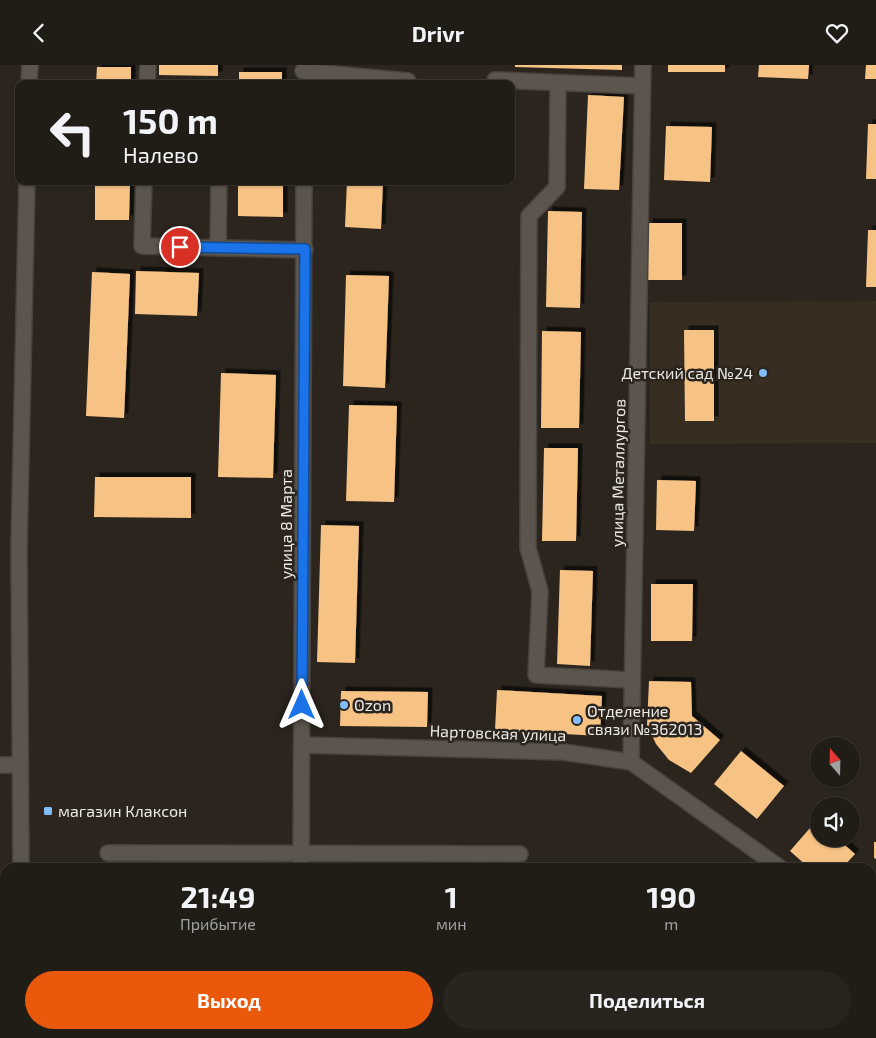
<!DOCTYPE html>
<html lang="ru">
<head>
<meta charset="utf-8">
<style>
	body { margin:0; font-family:"Exo 2",sans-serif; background:#28251f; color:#f1f3f6; height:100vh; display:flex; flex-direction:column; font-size:19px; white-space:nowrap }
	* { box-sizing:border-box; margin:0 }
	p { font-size:16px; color:#a2a1a1 }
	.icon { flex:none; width:28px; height:28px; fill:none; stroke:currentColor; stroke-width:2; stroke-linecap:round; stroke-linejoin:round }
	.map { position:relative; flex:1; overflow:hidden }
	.side { position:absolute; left:0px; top:798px; width:876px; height:176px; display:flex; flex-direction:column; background:#201c16; border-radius:15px 15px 0 0; box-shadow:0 1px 4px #0004,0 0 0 1px #3d3a35 }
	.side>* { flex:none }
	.hud { position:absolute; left:15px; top:15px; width:500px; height:105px; border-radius:10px; box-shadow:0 1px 4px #0004,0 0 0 1px #3d3a35; background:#201c16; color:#f1f3f6; overflow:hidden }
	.needle { width:32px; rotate:340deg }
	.buttons { position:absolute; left:810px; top:672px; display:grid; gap:10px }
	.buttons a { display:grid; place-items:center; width:50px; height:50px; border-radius:50%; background:#201c16; box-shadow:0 1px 4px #0004,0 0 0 1px #3d3a35; font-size:25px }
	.pin { position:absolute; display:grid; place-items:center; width:42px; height:42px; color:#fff; margin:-21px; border:2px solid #fff; border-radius:50%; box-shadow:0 1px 5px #0007 }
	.me { position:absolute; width:55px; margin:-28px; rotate:0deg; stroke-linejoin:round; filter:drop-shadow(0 0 4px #0008) }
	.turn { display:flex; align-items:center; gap:18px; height:105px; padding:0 25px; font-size:22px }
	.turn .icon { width:65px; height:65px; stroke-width:2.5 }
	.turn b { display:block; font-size:35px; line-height:42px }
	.eta { display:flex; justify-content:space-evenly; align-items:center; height:85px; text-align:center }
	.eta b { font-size:30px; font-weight:700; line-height:35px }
	.primary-button { display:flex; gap:10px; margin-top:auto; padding:10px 25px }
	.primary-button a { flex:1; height:58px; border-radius:30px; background:#ea580c; color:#fff; font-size:20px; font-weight:700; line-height:58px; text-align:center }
	.primary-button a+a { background:#28251f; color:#f1f3f6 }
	header { display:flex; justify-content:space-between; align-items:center; height:65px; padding:0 25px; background:#201c16; font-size:22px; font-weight:700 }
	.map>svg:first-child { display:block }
</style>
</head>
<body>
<header><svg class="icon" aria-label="back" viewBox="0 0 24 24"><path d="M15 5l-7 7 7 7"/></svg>Drivr<svg class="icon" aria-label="heart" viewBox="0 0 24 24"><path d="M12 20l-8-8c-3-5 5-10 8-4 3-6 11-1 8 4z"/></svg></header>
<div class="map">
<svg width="876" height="973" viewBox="0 0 876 973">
	<defs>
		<filter id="shadow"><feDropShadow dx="4.5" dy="-4.5" stdDeviation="0" flood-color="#0009"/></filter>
	</defs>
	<rect width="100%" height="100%" fill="#2b251e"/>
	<!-- built -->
	<path fill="#372d21" d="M876 236V378L650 379V237Z"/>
	<!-- building -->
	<g fill="#f6c385" filter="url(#shadow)">
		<path d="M159 0H218V11L159 10Z"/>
		<path d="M515 0H622V5L515 2Z"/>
		<rect x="668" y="0" width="57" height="7"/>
		<path d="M759 0H809L808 14 758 12Z"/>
		<path d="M866 0H876V14H865Z"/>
		<path d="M97 2H131V19H96Z"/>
		<rect x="239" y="7" width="43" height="12"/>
		<path d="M588 30 624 32 619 125 584 124Z"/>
		<path d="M868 59H876V114H866Z"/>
		<path d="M666 61 712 62 710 117 664 115Z"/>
		<path d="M95 116H130L129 155H95Z"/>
		<path d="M238 116H283V152L238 151Z"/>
		<path d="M347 116H383L381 164 345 162Z"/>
		<path d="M548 146 582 147 580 243 546 242Z"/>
		<rect x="648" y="158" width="34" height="57"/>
		<path d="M868 165H876V222H866Z"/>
		<path d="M136 206 199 208 197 251 135 249Z"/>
		<path d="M92 207 130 209 124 353 86 351Z"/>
		<path d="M346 210 389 211 385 323 343 321Z"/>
		<path d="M684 265H714V356H685Z"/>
		<path d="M542 266 581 267 579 363H541Z"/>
		<path d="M221 308 276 310 273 413 218 412Z"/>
		<path d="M349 340 397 341 394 437 346 436Z"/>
		<path d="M544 383H578L576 476H542Z"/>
		<path d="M95 412H191V453L94 452Z"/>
		<path d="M657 415 696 416 694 466 656 465Z"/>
		<path d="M321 460 359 461 355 598 317 597Z"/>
		<path d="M560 505 593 506 590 601 557 599Z"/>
		<path d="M651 519H693L692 576H651Z"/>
		<path d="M649 616 691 617 692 651 720 675 691 708 669 695 656 679 647 660Z"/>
		<path d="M497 625 602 631 600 671 495 665Z"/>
		<path d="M341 626 428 627 427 662 340 661Z"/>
		<path d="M741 686 784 721 757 754 714 719Z"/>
		<path d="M817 755 819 774H838L855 789 843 802H808L790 786Z"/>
		<path d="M874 777H876V794L874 793Z"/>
		<rect x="78" y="969" width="38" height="4"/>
		<rect x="407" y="969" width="62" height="4"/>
		<path d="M709 969H768L773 973H705Z"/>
	</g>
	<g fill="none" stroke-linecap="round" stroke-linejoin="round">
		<defs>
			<g id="minor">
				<path d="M303 6 408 16"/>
				<path d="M495 15 642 21"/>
				<path d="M558 18 557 122 529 151 528 483 540 526 536 610 632 615"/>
				<path d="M29 19 30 0"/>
				<path d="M147 19 148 0"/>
				<path d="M144 116 142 181 305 185"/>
				<path d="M218 183 219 116"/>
				<path d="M302 680 563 687 631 697 779 802"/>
				<path d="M631 697 643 0"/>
				<path d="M0 700H20"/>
				<path d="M108 788 520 789"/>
				<path d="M21 802 19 482 27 116"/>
				<path d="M301 802 304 116"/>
				<path d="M871 870 876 873"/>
				<path d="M638 969 643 973"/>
				<path d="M21 973V969"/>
				<path d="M668 973 671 969"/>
			</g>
		</defs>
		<!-- minor casing -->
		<use href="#minor" stroke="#47423d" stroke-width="18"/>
		<!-- minor -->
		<use href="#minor" stroke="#5c554d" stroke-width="15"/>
	</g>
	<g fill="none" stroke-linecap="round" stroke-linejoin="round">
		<defs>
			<path id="route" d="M180 182 305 184 302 640"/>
		</defs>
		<!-- route casing -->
		<use href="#route" stroke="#114b97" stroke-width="12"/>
		<!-- route -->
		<use href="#route" stroke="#1a73e8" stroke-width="9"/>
	</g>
	<!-- markers -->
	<g fill="#82bcfa" stroke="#2b251e" stroke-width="2">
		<circle cx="763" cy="308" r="5"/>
		<circle cx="344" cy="640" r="5"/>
		<circle cx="577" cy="655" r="5"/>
		<rect x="43" y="741" width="10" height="10" rx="2.5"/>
	</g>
	<g text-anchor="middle" stroke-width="5" stroke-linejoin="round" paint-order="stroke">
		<!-- poi labels -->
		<g font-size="16" fill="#ece8e4" stroke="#2b251e" text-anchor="start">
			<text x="753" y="314" text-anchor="end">Детский сад №24</text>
			<text x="354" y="646">Ozon</text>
			<text x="587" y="652">Отделение<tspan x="587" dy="18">связи №362013</tspan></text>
			<text x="58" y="752">магазин Клаксон</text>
		</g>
		<!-- street labels -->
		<g font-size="16" fill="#ece8e4" stroke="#2b251e">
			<text transform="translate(618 408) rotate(-89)" y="6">улица Металлургов</text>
			<text transform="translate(286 459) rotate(-90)" y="6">улица 8 Марта</text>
			<text transform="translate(498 668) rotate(2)" y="6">Нартовская улица</text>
		</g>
	</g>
</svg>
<div class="buttons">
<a><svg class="needle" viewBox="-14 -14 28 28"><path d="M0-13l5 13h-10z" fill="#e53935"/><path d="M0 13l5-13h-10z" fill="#a2a1a1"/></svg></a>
<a><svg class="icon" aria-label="sound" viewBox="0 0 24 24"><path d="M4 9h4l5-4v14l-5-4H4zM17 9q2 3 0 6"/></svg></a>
</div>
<div class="pin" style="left:180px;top:182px;background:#d93025"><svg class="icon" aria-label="arrive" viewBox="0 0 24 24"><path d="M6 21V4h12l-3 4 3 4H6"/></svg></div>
<svg class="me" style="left:302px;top:640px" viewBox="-20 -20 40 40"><path d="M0-17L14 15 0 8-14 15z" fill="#1a73e8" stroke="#fff" stroke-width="4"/></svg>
<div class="hud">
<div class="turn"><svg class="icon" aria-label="left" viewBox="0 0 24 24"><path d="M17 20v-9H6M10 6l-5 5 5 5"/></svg><div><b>150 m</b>Налево</div></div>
</div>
<section class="side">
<div class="eta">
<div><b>21:49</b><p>Прибытие</p></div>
<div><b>1</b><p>мин</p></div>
<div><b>190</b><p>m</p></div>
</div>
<div class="primary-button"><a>Выход</a><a>Поделиться</a></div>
</section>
</div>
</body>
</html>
